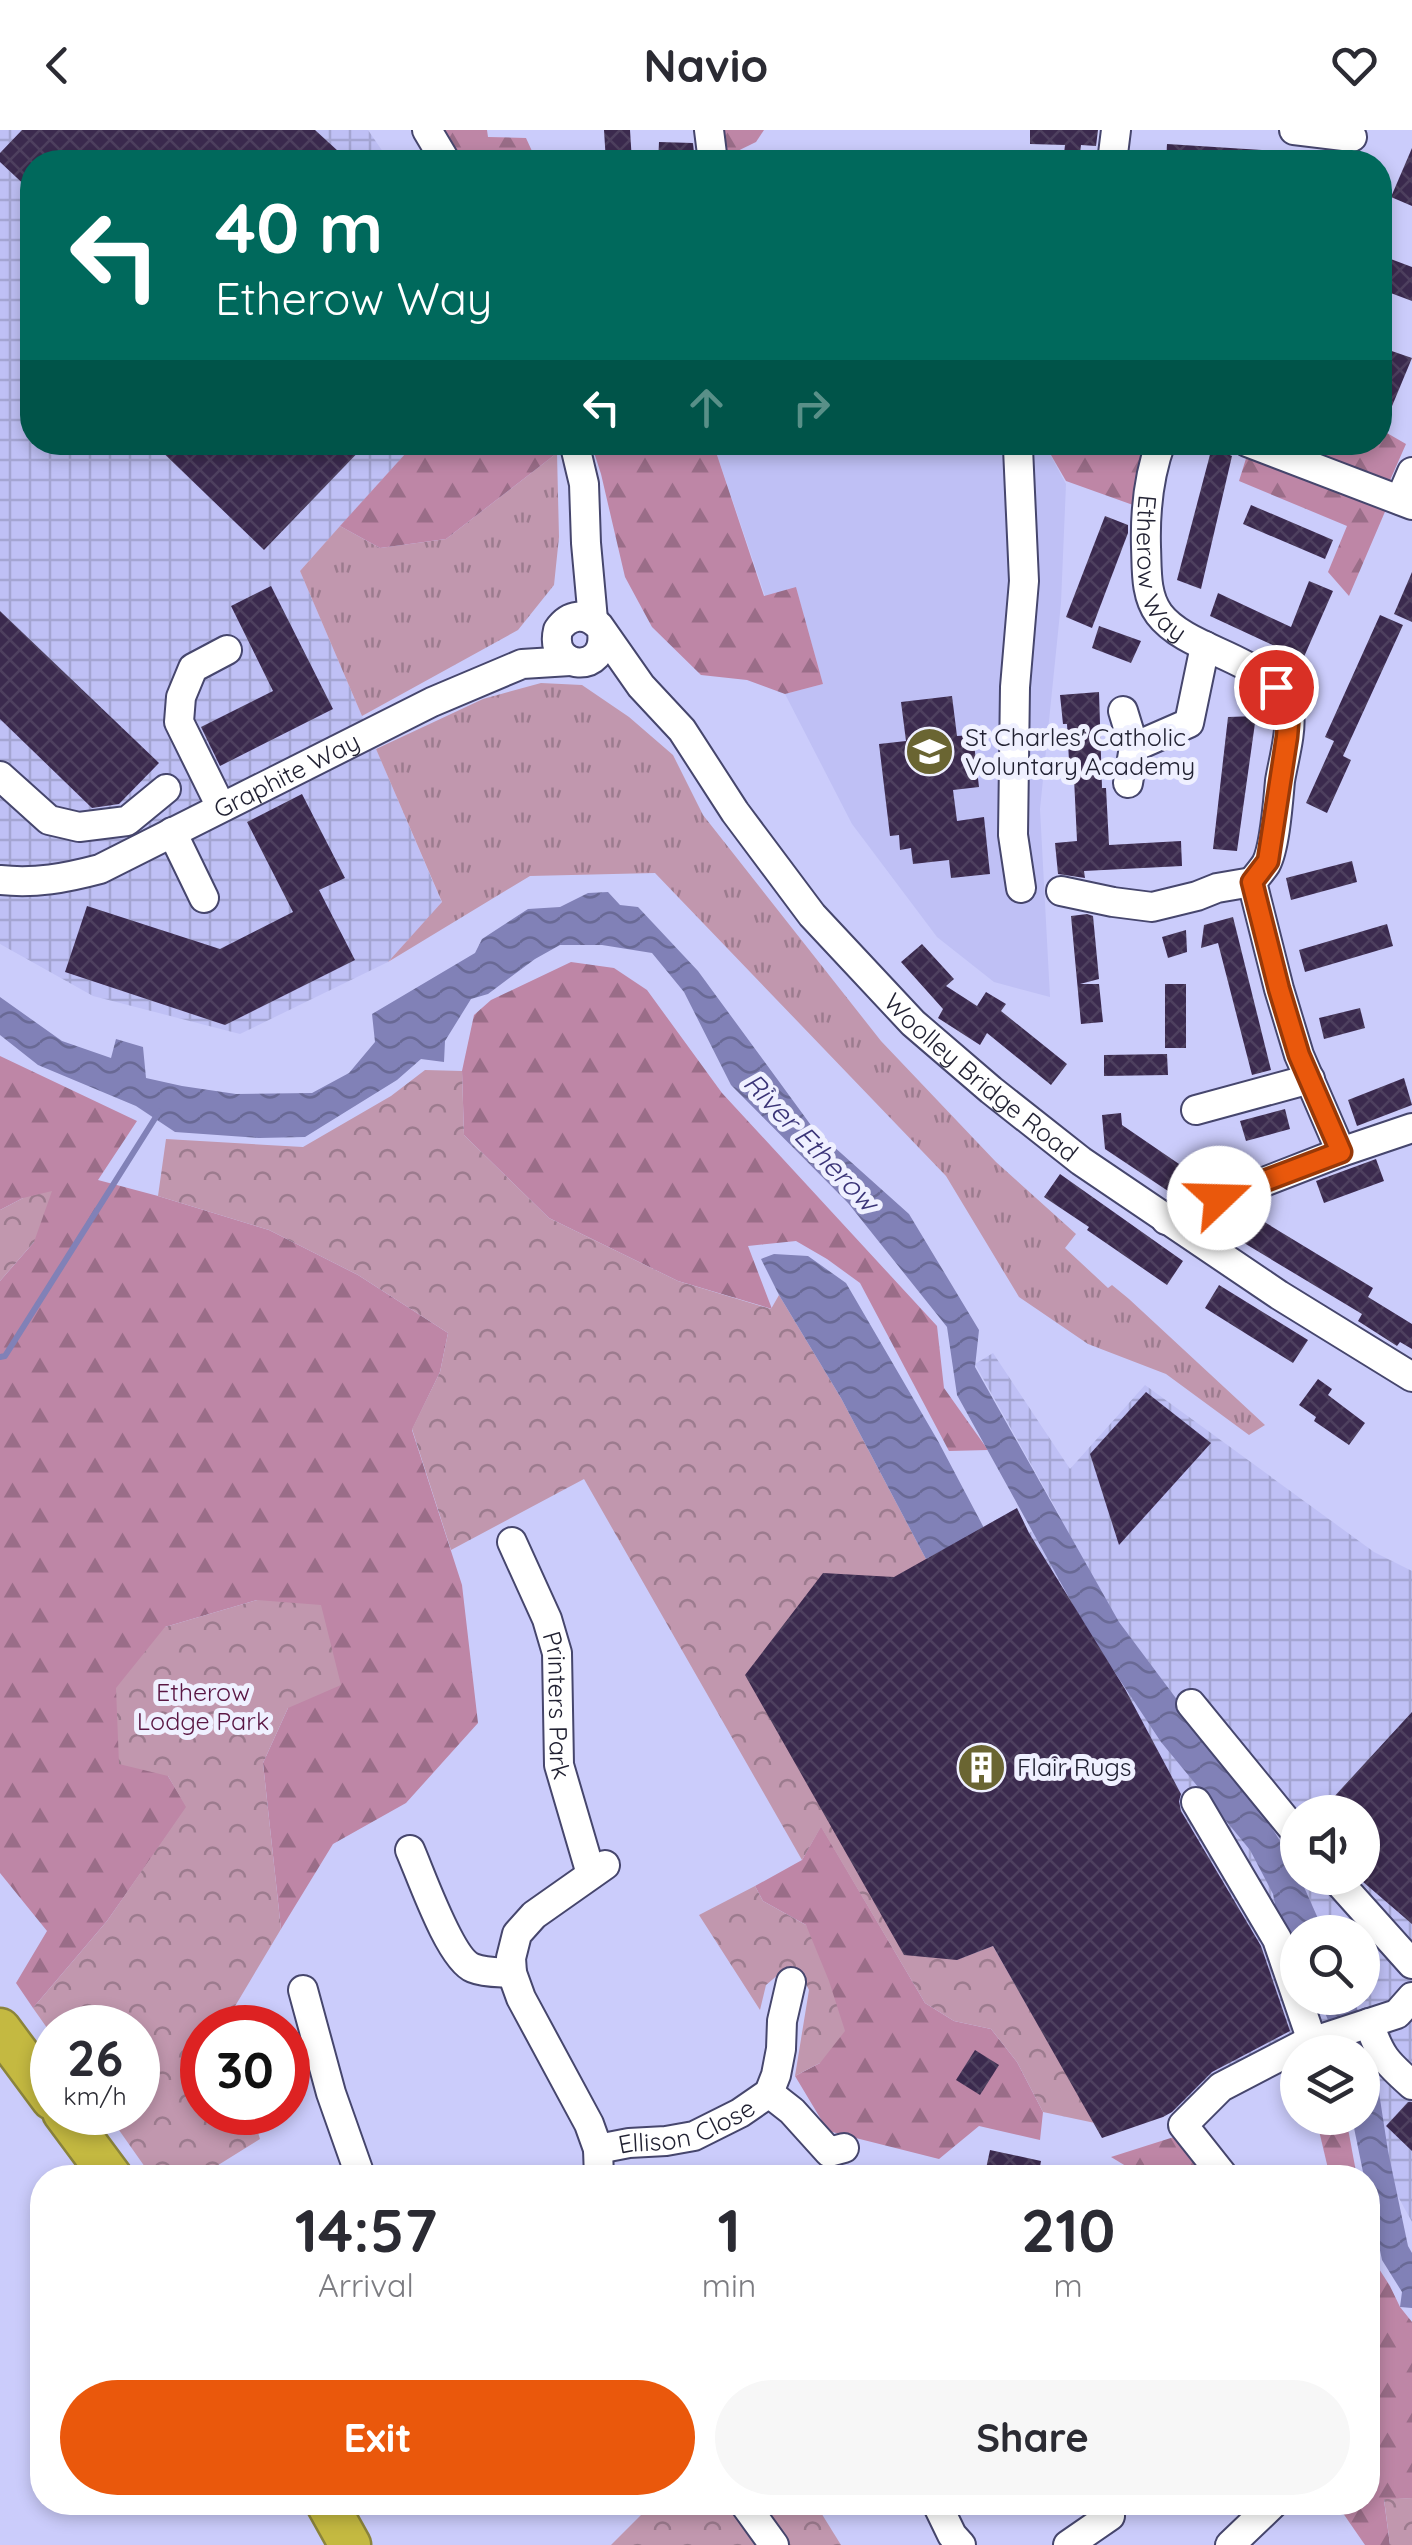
<!DOCTYPE html>
<html lang="en">
<head>
<meta charset="utf-8">
<style>
	body { margin:0; font-family:Quicksand,sans-serif; background:#f7f7f7; color:#2b2b33; height:100vh; display:flex; flex-direction:column; font-size:38px; white-space:nowrap }
	* { box-sizing:border-box; margin:0 }
	p { font-size:32px; color:#7c7c81 }
	.icon { flex:none; width:55px; height:55px; fill:none; stroke:currentColor; stroke-width:2; stroke-linecap:round; stroke-linejoin:round }
	.map { position:relative; flex:1; overflow:hidden }
	.panel { position:absolute; left:30px; top:2035px; width:1350px; height:350px; display:flex; flex-direction:column; background:#fff; border-radius:40px; box-shadow:0 5px 15px #0003 }
	.panel>* { flex:none }
	.guide { position:absolute; left:20px; top:20px; width:1372px; height:305px; border-radius:40px; box-shadow:0 5px 15px #0003; background:#00695c; color:#fff; overflow:hidden }
	.buttons { position:absolute; left:1280px; top:1665px; display:grid; gap:20px }
	.buttons a { display:grid; place-items:center; width:100px; height:100px; border-radius:50%; background:#fff; box-shadow:0 5px 15px #0003; font-size:50px }
	.speed { position:absolute; left:30px; top:1875px; display:flex; gap:20px; font-size:50px; font-weight:700; text-align:center }
	.speed>* { display:grid; place-content:center; width:130px; height:130px; border-radius:50%; background:#fff; box-shadow:0 5px 15px #0003; line-height:1 }
	.speed small { font-size:25px; font-weight:400 }
	.speed .limit { border:15px solid #d22; background:#fff; color:#111 }
	.pin { position:absolute; display:grid; place-items:center; width:85px; height:85px; color:#fff; margin:-42px; border:5px solid #fff; border-radius:50%; box-shadow:0 2px 10px #0007 }
	.me { position:absolute; width:110px; margin:-55px; rotate:69deg; stroke-linejoin:round; filter:drop-shadow(0 0 8px #0008) }
	.turn { display:flex; align-items:center; gap:35px; height:210px; padding:0 30px; font-size:45px }
	.turn .icon { width:130px; height:130px; stroke-width:2.5 }
	.turn b { display:block; font-size:70px; line-height:85px }
	.lanes { display:flex; align-items:center; height:95px; padding:0 30px; background:#0003; justify-content:center; gap:50px; direction:ltr }
	.lanes .off { opacity:.35 }
	.eta { display:flex; justify-content:space-evenly; align-items:center; height:170px; text-align:center }
	.eta b { font-size:60px; font-weight:700; line-height:70px }
	.action { display:flex; gap:20px; margin-top:auto; padding:20px 30px }
	.action a { flex:1; height:115px; border-radius:60px; background:#ea580c; color:#fff; font-size:40px; font-weight:700; line-height:115px; text-align:center }
	.action a+a { background:#f7f7f7; color:#2b2b33 }
	header { display:flex; justify-content:space-between; align-items:center; height:130px; padding:0 30px; background:#fff; font-size:45px; font-weight:700 }
	.map>svg:first-child { display:block }
</style>
</head>
<body>
<header><svg class="icon" aria-label="back" viewBox="0 0 24 24"><path d="M15 5l-7 7 7 7"/></svg>Navio<svg class="icon" aria-label="heart" viewBox="0 0 24 24"><path d="M12 20l-8-8c-3-5 5-10 8-4 3-6 11-1 8 4z"/></svg></header>
<div class="map">
<svg width="1412" height="2415" viewBox="0 0 1412 2415">
	<defs>
		<pattern id="industrial-grid" width="8" height="8" patternUnits="userSpaceOnUse" patternTransform="scale(2.5)"><rect width="8" height="8" fill="#bfc0f5"/><path d="M0 4h8M4 0v8" fill="none" stroke="#a4a5d2"/></pattern>
		<pattern id="grass-tufts" width="24" height="20" patternUnits="userSpaceOnUse" patternTransform="scale(2.5)"><rect width="24" height="20" fill="#c197ae"/><path d="M3 7l-1-3M5 7V3M7 7l1-3M15 17l-1-3M17 17v-4M19 17l1-3" fill="none" stroke="#9c7b8e"/></pattern>
		<pattern id="forest-firs" width="22" height="20" patternUnits="userSpaceOnUse" patternTransform="scale(2.5)"><rect width="22" height="20" fill="#be86a6"/><path d="M5 1l3.5 6h-7zM16 11l3.5 6h-7z" fill="#9a6d88"/></pattern>
		<pattern id="park-crowns" width="20" height="18" patternUnits="userSpaceOnUse" patternTransform="scale(2.5)"><rect width="20" height="18" fill="#c197ae"/><path d="M2 6a3 3 0 1 1 6 0M12 15a3 3 0 1 1 6 0" fill="none" stroke="#9c7b8e"/></pattern>
		<pattern id="water-waves" width="16" height="10" patternUnits="userSpaceOnUse" patternTransform="scale(2.5)"><rect width="16" height="10" fill="#8181b7"/><path d="M0 5q4-4 8 0t8 0" fill="none" stroke="#696995"/></pattern>
		<pattern id="building-cross-hatch" width="8" height="8" patternUnits="userSpaceOnUse" patternTransform="scale(2.5)"><rect width="8" height="8" fill="#3b2a4e"/><path d="M0 0l8 8M0 8l8-8" fill="none" stroke="#4e405f"/></pattern>
	</defs>
	<rect width="100%" height="100%" fill="#cbccfb"/>
	<!-- built -->
	<path fill="#bfc0f5" d="M713 313H1044L1066 354 1061 473 1040 679 1050 867 994 852 937 807 852 694 785 564 823 554 796 458 765 466Z"/>
	<!-- industrial -->
	<g fill="url(#industrial-grid)" fill-rule="evenodd">
		<path d="M0 0H368L390 32H32V312L415 313 300 441 442 773 388 832 240 904 93 866 0 814Z"/>
		<path d="M993 1223 1070 1339 1145 1255 1374 1422 1412 1441V2092L1355 1988H1362V1922H1311L1203 1958 1184 1974 1163 1987 994 1816 957 1830 904 1825 894 1447 1017 1378 1029 1403 1060 1386 975 1234ZM1298 1682H1362V1748H1298ZM1298 1802H1362V1868H1298Z"/>
	</g>
	<!-- grass -->
	<g fill="url(#grass-tufts)">
		<path d="M557 323 559 407 554 455 518 500 362 586 300 441 340 396 380 418 446 409Z"/>
		<path d="M541 553 582 555 629 587 673 625 703 685 881 911 996 1032 1076 1104 1065 1118 1108 1158 1112 1155 1129 1169 1265 1295 1249 1305 1166 1244 1088 1214 1019 1167 946 1046 655 743 530 746 388 832 442 772 376 619 483 569Z"/>
	</g>
	<!-- forest -->
	<g fill="url(#forest-firs)">
		<path d="M436 0H487L488 7 526 8 537 32H454Z"/>
		<path d="M701 0H764L756 12 715 32Z"/>
		<path d="M1380 299 1406 314 1387 357 1276 313 1380 312Z"/>
		<path d="M415 313H553L557 323 446 409 380 418 340 396Z"/>
		<path d="M591 313H713L764 466 796 457 823 554 785 564 747 550 701 545 652 497 625 447 601 344Z"/>
		<path d="M1044 313H1151L1133 375 1066 351Z"/>
		<path d="M1248 322 1387 377 1349 466 1328 442 1347 396 1239 351Z"/>
		<path d="M571 832 614 838 647 860 722 963 937 1196 944 1258 988 1320 949 1321 860 1153 827 1129 796 1111 748 1116 772 1179 678 1151 549 1088 464 1005 462 941 474 885 491 870Z"/>
		<path d="M0 926 137 991 98 1050 158 1066 269 1100 358 1145 448 1203 440 1242 412 1300 462 1455 478 1593 406 1673 333 1714 281 1799 263 1633 288 1578 257 1470 165 1497 168 1646 187 1677 107 1791 33 1878 16 1853 47 1801 0 1743V1151L34 1112 23 1068 0 1080Z"/>
		<path d="M821 1696 925 1873 954 1891 991 1899 1017 1932 1043 1982 1040 2010 979 1996 939 2029 828 2001 795 1946 820 1933 806 1795 763 1771 755 1756 802 1730Z"/>
		<path d="M1316 1988H1346L1357 2047H1330Z"/>
		<path d="M1177 2006 1216 2017 1239 2047H1144L1111 2027Z"/>
		<path d="M1368 2103 1372 2128 1390 2156 1400 2177 1412 2192V2368L1384 2370 1390 2415H1365L1336 2373 1368 2372Z"/>
	</g>
	<!-- park -->
	<g fill="url(#park-crowns)">
		<path d="M425 940 462 941 464 1005 549 1088 678 1151 771 1179 779 1165 841 1268 926 1429 935 1454 956 1830 993 1816 1095 1993 1043 1982 1017 1932 991 1899 954 1891 925 1873 821 1697 802 1730 584 1349 451 1420 412 1299 440 1242 448 1203 358 1145 269 1100 158 1066 166 1009 303 1017 391 966Z"/>
		<path d="M52 1061 34 1112 0 1151V1080L23 1068Z"/>
		<path d="M257 1470 321 1475 341 1555 288 1578 263 1633 281 1799 225 1893 226 1897 202 1898V1982L252 1983 260 2009 199 2047H152L107 1983 138 1982V1898H52V1905L33 1878 107 1791 186 1677 168 1646 119 1634 116 1558 165 1497Z"/>
		<path d="M755 1756 763 1771 806 1795 829 1851 845 1901 820 1933 795 1946 809 1860 801 1844 785 1839 766 1855 760 1880 699 1785Z"/>
		<path d="M1412 2368V2415H1390L1384 2369Z"/>
		<path d="M654 2372 815 2373 841 2415H611Z"/>
	</g>
	<!-- water -->
	<g fill="url(#water-waves)">
		<path d="M608 762 620 775 638 777 698 841 813 998 909 1084 979 1200 975 1237 1119 1492 1267 1690 1296 1737 1298 1748H1300L1324 1802H1298L1297 1827 1278 1790 1273 1764 1250 1720 1161 1612 1088 1502 957 1265 947 1197 848 1073 731 955 684 862 652 823 602 815H560L535 829 488 864 471 869 445 911 444 932 421 929 397 950 305 1007 259 1008 175 1002 136 976 38 935 0 905V867L62 911 111 928 116 909 143 917 146 948 182 956 236 964 312 963 349 943 375 912 372 884 475 823 482 809 528 779 560 777 588 763Z"/>
		<path d="M774 1124 808 1126 846 1153 938 1311 984 1398 926 1429 841 1268 779 1165 761 1129Z"/>
		<path d="M1319 1868H1353L1372 1917 1388 2021 1408 2116 1412 2123V2178L1400 2177 1402 2162 1382 2130 1368 2063V2048L1364 2047 1352 1988H1362V1922H1341Z"/>
	</g>
	<g fill="none" stroke-linecap="round" stroke-linejoin="round">
		<!-- stream -->
		<path stroke="#8181b7" stroke-width="6" d="M0 1227 5 1226 159 982"/>
	</g>
	<!-- building -->
	<g fill="url(#building-cross-hatch)">
		<path d="M22 0H315L350 32H32V62L0 32V23Z"/>
		<path d="M604 0H630L632 32H606Z"/>
		<path d="M1030 0H1098L1096 16 1081 15 1079 32H1063L1065 15 1030 14Z"/>
		<path d="M659 12 693 13 695 32H658Z"/>
		<path d="M1167 14 1262 20V32H1166Z"/>
		<path d="M1412 18V76L1391 67Z"/>
		<path d="M1380 125 1412 137V171L1380 159Z"/>
		<path d="M1380 217 1412 228 1380 305Z"/>
		<path d="M152 312H368L264 420Z"/>
		<path d="M1212 317 1232 326 1201 459 1177 450Z"/>
		<path d="M1251 375 1333 410 1325 429 1243 394Z"/>
		<path d="M1105 386 1128 395V403L1092 498 1066 487Z"/>
		<path d="M1412 442V492L1394 484Z"/>
		<path d="M1309 451 1333 461 1303 529 1210 486 1218 463 1291 497Z"/>
		<path d="M271 456 333 579 220 636 201 597 273 561 231 476Z"/>
		<path d="M0 481 159 633 119 674 92 678 0 589Z"/>
		<path d="M1380 485 1403 495 1343 626 1351 630 1327 683 1306 673 1334 611 1325 607Z"/>
		<path d="M1099 496 1141 511 1131 533 1092 518Z"/>
		<path d="M1099 562 1102 658H1106L1109 715 1181 711 1182 736 1084 741 1085 748 1058 744 1055 713 1077 711 1074 648 1070 649 1067 594H1063L1060 565Z"/>
		<path d="M952 566 957 606 973 605 979 657 953 660 957 691 984 687 990 744 951 748 949 730 913 734 911 718 900 720 899 705 890 706 879 614 906 611 901 572Z"/>
		<path d="M1256 586 1237 721 1213 719 1228 587Z"/>
		<path d="M302 664 345 748 319 760 355 830 225 895 65 842 87 776 220 819 293 782 247 692Z"/>
		<path d="M1352 731 1357 752 1291 770 1286 748Z"/>
		<path d="M1087 784 1093 786 1099 849 1080 854H1099L1103 892 1081 894 1071 786Z"/>
		<path d="M1233 787 1271 940 1252 945 1218 813 1201 818 1204 795Z"/>
		<path d="M1387 794 1393 816 1305 842 1299 820Z"/>
		<path d="M1186 800 1187 822 1168 828 1162 807Z"/>
		<path d="M922 814 954 849 946 856 977 876 986 862 1006 874 1001 881 1067 934 1051 955 987 903 980 915 938 888 943 879 901 832Z"/>
		<rect x="1165" y="854" width="21" height="64"/>
		<path d="M1360 878 1365 898 1324 909 1319 888Z"/>
		<path d="M1167 924 1168 945 1104 946V925Z"/>
		<path d="M1404 948 1412 975 1357 996 1348 970Z"/>
		<path d="M1285 979 1290 999 1246 1011 1240 991Z"/>
		<path d="M1121 983 1122 995 1201 1049 1213 1044 1216 1052 1177 1067 1105 1019 1102 985Z"/>
		<path d="M1376 1029 1384 1051 1324 1073 1316 1051Z"/>
		<path d="M1060 1044 1183 1131 1167 1155 1087 1100 1089 1097 1044 1067Z"/>
		<path d="M1243 1079 1373 1158 1368 1167 1412 1194V1219L1400 1212 1397 1216 1358 1191 1362 1184 1224 1101 1236 1082Z"/>
		<path d="M1219 1155 1308 1210 1293 1233 1205 1178Z"/>
		<path d="M1318 1249 1332 1259 1328 1265 1365 1293 1349 1315 1314 1291 1316 1287 1299 1275Z"/>
		<path d="M1146 1262 1211 1313 1119 1415 1090 1324Z"/>
		<path d="M1017 1378 1029 1403 1125 1559 1181 1664 1179 1671 1181 1681 1261 1816 1290 1901 1212 1942 1172 1982 1163 1987 1102 2008 993 1816 957 1830 904 1825 745 1545 823 1443 894 1447Z"/>
		<path d="M1412 1582V1794L1362 1751V1682H1320Z"/>
		<path d="M975 1920 999 1935 980 1965 956 1950Z"/>
		<path d="M1408 1972H1412V2021L1386 1996Z"/>
		<path d="M990 2020 1041 2031 1038 2048H984Z"/>
	</g>
	<g fill="none" stroke-linecap="round" stroke-linejoin="round">
		<defs>
			<g id="minor">
				<path d="M427 0 446 32"/>
				<path d="M709 0 713 32"/>
				<path d="M1294 0 1352 7"/>
				<path d="M1112 32 1116 0"/>
				<path d="M574 312 584 354 586 413 593 490"/>
				<path id="s1" d="M1161 312C1148 347 1145 381 1146 417 1147 439 1145 465 1159 484 1190 525 1278 528 1289 583 1292 601 1283 632 1280 651 1278 672 1275 717 1266 734 1262 740 1257 746 1252 752L1279 859 1299 925 1341 1022"/>
				<path d="M1247 312 1412 375"/>
				<path d="M1018 318 1024 451 1015 557 1013 705 1021 758"/>
				<path d="M1400 370 1412 342"/>
				<path id="s2" d="M602 502C608 545 548 541 558 500 569 484 586 482 599 496L641 556 682 600 735 682 812 785 913 893 991 960 1081 1031 1279 1165 1412 1247"/>
				<path d="M1123 581 1134 617 1128 653"/>
				<path d="M1134 617 1189 593 1205 516"/>
				<path d="M0 646 49 690 79 697 127 691 166 659"/>
				<path d="M221 677 179 592 181 567 193 538 227 520"/>
				<path d="M172 702 204 768"/>
				<path id="s3" d="M0 750C35 754 66 748 100 739L432 572 522 534 570 531"/>
				<path d="M1061 761 1113 772 1152 777 1197 766 1217 758 1252 752"/>
				<path d="M1196 980 1310 949"/>
				<path d="M1166 1090 1341 1022 1412 998"/>
				<path id="s4" d="M512 1412 547 1489 557 1523 559 1635 591 1744"/>
				<path d="M1191 1574 1298 1705"/>
				<path d="M1196 1672 1277 1809 1312 1911"/>
				<path d="M410 1720C421 1745 450 1829 473 1838 485 1843 500 1842 512 1843"/>
				<path d="M1335 1748 1412 1834"/>
				<path d="M303 1860 331 1963 361 2048"/>
				<path d="M1369 1893C1380 1926 1386 1932 1412 1955"/>
				<path d="M769 1963 792 1981 829 2022 844 2018"/>
				<path id="s5" d="M598 2019 629 2013 666 2011 694 2006 740 1983 769 1963 776 1945 781 1919 782 1891 791 1852"/>
				<path d="M599 2048 598 2019 589 1994 521 1868 512 1843 511 1828 517 1804 534 1785 605 1735"/>
				<path d="M1225 2048 1183 1995 1221 1957 1302 1915 1397 1884 1412 1867"/>
				<path d="M743 2372 774 2415"/>
				<path d="M936 2372 952 2405 961 2415"/>
				<path d="M1068 2415 1110 2386"/>
				<path d="M1230 2415 1275 2372"/>
			</g>
			<g id="highway">
				<path d="M0 1899 52 1969"/>
				<path d="M63 1982 112 2048"/>
				<path d="M326 2372 350 2415"/>
			</g>
		</defs>
		<!-- minor casing -->
		<use href="#minor" stroke="#46466d" stroke-width="32"/>
		<!-- highway casing -->
		<use href="#highway" stroke="#8b843c" stroke-width="45"/>
		<!-- minor -->
		<use href="#minor" stroke="#fff" stroke-width="28"/>
		<!-- highway -->
		<use href="#highway" stroke="#c4b941" stroke-width="40"/>
	</g>
	<g fill="none" stroke-linecap="round" stroke-linejoin="round">
		<defs>
			<path id="route" d="M1219 1068 1341 1022 1299 925 1279 859 1252 752 1268 731 1287 607 1289 583 1276 557"/>
		</defs>
		<!-- route casing -->
		<use href="#route" stroke="#983908" stroke-width="25"/>
		<!-- route -->
		<use href="#route" stroke="#ea580c" stroke-width="18"/>
	</g>
	<!-- icons -->
	<defs>
		<symbol id="school-disc" viewBox="-11 -11 22 22"><circle r="9.5" fill="#6a6532" stroke="#eff0ff"/><path d="M0-5L7-2L0 1L-7-2ZM-4 1L0 2.5L4 1V4Q0 6-4 4Z" fill="#fff"/></symbol>
		<symbol id="building-disc" viewBox="-11 -11 22 22"><circle r="9.5" fill="#6a6532" stroke="#eff0ff"/><path d="M-4-6H4V6H1V3H-1V6H-4ZM-2.5-4.3h1.7v1.8h-1.7ZM.8-4.3h1.7v1.8H.8ZM-2.5-1h1.7V.8h-1.7ZM.8-1h1.7V.8H.8Z" fill="#fff"/></symbol>
	</defs>
	<g fill-rule="evenodd">
		<use href="#school-disc" x="902" y="594" width="55" height="55"/>
		<use href="#building-disc" x="954" y="1610" width="55" height="55"/>
	</g>
	<g text-anchor="middle" stroke-width="10" stroke-linejoin="round" paint-order="stroke">
		<!-- street labels -->
		<g font-size="25" fill="#223" stroke="#eff0ff">
			<text dy="9" stroke="none"><textPath href="#s1" startOffset="132">Etherow Way</textPath></text>
			<text dy="9" stroke="none"><textPath href="#s3" startOffset="310">Graphite Way</textPath></text>
			<text dy="9" stroke="none"><textPath href="#s2" startOffset="732">Woolley Bridge Road</textPath></text>
			<text dy="9" stroke="none"><textPath href="#s4" startOffset="172">Printers Park</textPath></text>
			<text dy="9" stroke="none"><textPath href="#s5" startOffset="92">Ellison Close</textPath></text>
		</g>
		<!-- poi labels -->
		<g font-size="25" fill="#223" stroke="#eff0ff" text-anchor="start">
			<text x="965" y="616">St Charles' Catholic<tspan x="965" dy="29">Voluntary Academy</tspan></text>
			<text x="1017" y="1646">Flair Rugs</text>
		</g>
		<!-- park labels -->
		<g font-size="25" fill="#5a1744" stroke="#eff0ff">
			<text x="203" y="1571">Etherow<tspan x="203" dy="29">Lodge Park</tspan></text>
		</g>
		<!-- water labels -->
		<g font-size="28" font-style="italic" fill="#3b3578" stroke="#eff0ff">
			<text transform="translate(811 1012) rotate(46)" y="10">River Etherow</text>
		</g>
	</g>
</svg>
<div class="buttons">
<a><svg class="icon" aria-label="sound" viewBox="0 0 24 24"><path d="M4 9h4l5-4v14l-5-4H4zM17 9q2 3 0 6"/></svg></a>
<a><svg class="icon" aria-label="search" viewBox="0 0 24 24"><circle cx="10" cy="10" r="6"/><path d="M15 15l6 6"/></svg></a>
<a><svg class="icon" aria-label="layers" viewBox="0 0 24 24"><path d="M12 4l9 5-9 5-9-5zM3 14l9 5 9-5"/></svg></a>
</div>
<div class="speed"><div>26<small>km/h</small></div><div class="limit">30</div></div>
<div class="pin" style="left:1276px;top:557px;background:#d93025"><svg class="icon" aria-label="arrive" viewBox="0 0 24 24"><path d="M6 21V4h12l-3 4 3 4H6"/></svg></div>
<svg class="me" style="left:1219px;top:1068px" viewBox="-20 -20 40 40"><circle r="19" fill="#fff"/><path d="M0-13L10 11 0 6-10 11z" fill="#ea580c"/></svg>
<div class="guide">
<div class="turn"><svg class="icon" aria-label="left" viewBox="0 0 24 24"><path d="M17 20v-9H6M10 6l-5 5 5 5"/></svg><div><b>40 m</b>Etherow Way</div></div>
<div class="lanes"><svg class="icon" aria-label="left" viewBox="0 0 24 24"><path d="M17 20v-9H6M10 6l-5 5 5 5"/></svg><svg class="icon off" aria-label="ahead" viewBox="0 0 24 24"><path d="M12 20V5M6 11l6-6 6 6"/></svg><svg class="icon off" aria-label="right" viewBox="0 0 24 24"><path d="M7 20v-9h11M14 6l5 5-5 5"/></svg></div>
</div>
<section class="panel">
<div class="eta">
<div><b>14:57</b><p>Arrival</p></div>
<div><b>1</b><p>min</p></div>
<div><b>210</b><p>m</p></div>
</div>
<div class="action"><a>Exit</a><a>Share</a></div>
</section>
</div>
</body>
</html>
